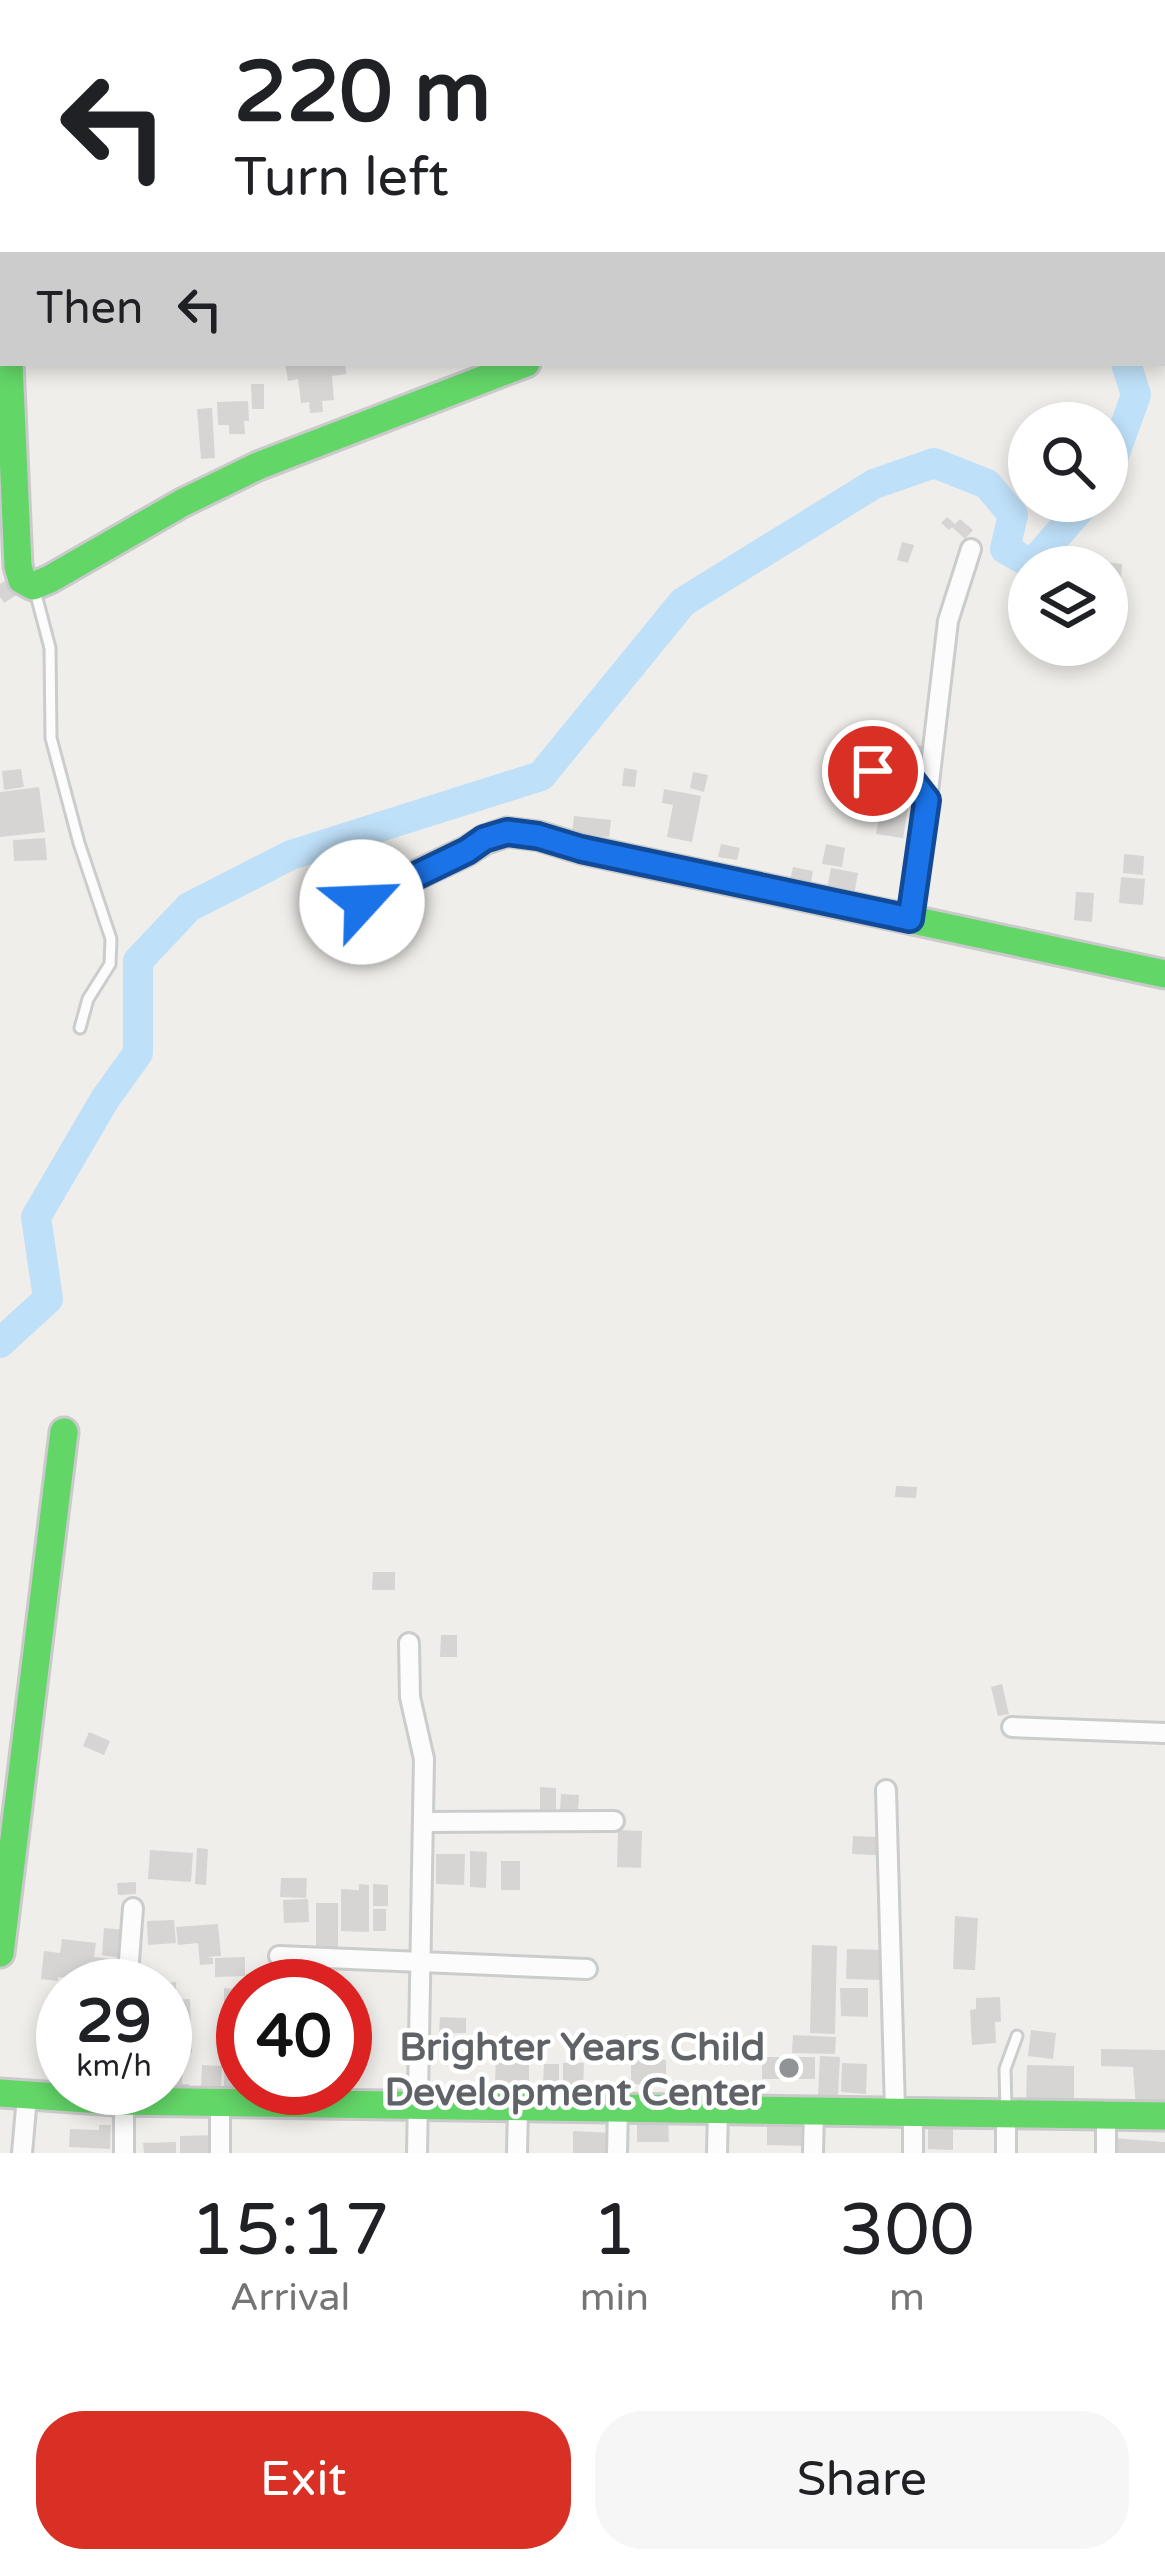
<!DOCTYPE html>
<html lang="en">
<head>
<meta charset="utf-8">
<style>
	body { margin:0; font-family:"Varela Round",sans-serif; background:#f6f6f6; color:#202124; height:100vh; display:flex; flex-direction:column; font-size:45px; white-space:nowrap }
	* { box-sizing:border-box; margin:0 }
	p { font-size:39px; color:#757577 }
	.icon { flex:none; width:66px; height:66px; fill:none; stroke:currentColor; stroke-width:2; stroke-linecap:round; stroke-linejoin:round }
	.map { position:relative; height:2153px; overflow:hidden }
	.panel { display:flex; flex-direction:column; background:#fff; flex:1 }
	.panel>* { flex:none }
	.hud { position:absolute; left:0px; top:0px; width:1167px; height:366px; box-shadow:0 6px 18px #0003; background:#fff; color:#202124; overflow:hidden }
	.controls { position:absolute; left:1008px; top:402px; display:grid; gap:24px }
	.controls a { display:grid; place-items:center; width:120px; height:120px; border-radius:50%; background:#fff; box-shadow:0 6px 18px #0003; font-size:60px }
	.speed { position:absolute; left:36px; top:1959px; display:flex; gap:24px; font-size:60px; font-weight:700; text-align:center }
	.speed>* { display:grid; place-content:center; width:156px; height:156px; border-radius:50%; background:#fff; box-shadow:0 6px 18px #0003; line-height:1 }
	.speed small { font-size:30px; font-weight:400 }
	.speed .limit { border:18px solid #d22; background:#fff; color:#111 }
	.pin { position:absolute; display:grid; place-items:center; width:102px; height:102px; color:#fff; margin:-51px; border:6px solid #fff; border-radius:50%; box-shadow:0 3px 12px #0007 }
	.me { position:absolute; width:132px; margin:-66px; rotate:65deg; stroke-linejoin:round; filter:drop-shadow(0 0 9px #0008) }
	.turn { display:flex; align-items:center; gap:42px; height:252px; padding:0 36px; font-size:54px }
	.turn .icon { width:156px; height:156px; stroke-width:2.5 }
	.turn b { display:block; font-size:84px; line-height:102px }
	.then { display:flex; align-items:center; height:114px; padding:0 36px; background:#0003; gap:24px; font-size:45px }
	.eta { display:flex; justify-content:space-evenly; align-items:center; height:204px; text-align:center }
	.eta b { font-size:72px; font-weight:600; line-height:84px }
	.primary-button { display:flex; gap:24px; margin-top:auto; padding:24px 36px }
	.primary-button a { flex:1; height:138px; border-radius:48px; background:#d93025; color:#fff; font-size:48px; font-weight:600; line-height:138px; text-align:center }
	.primary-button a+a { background:#f6f6f6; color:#202124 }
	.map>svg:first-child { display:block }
</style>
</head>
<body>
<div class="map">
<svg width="1165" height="2153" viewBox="0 0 1165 2153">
	<rect width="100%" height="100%" fill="#efeeea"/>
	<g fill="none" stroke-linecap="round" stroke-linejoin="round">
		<!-- river -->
		<g stroke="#bfe0f9" stroke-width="30">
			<path d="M1164 311H1165"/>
			<path d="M1107 475 1136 395 1126 363"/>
			<path d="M0 1343 48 1299 36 1217 105 1099 138 1053V961L189 907 291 855 541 776 683 602 874 484 934 463 987 484 1013 515 1005 549 1032 564 1087 501"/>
		</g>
	</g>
	<!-- building -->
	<g fill="#d6d5d3">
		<path d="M285 363H345L346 374 332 376 334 400 322 401 323 412 310 413 309 402 301 403 298 379 288 381Z"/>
		<path d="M251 384H264V409H252Z"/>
		<path d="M248 401 249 421H244L245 434H229V425H218L217 402Z"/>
		<path d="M212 408 215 458 201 459 197 409Z"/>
		<path d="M947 517 955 524 960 519 973 530 965 539 952 527 949 530 941 523Z"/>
		<path d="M902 542 914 545 908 563 897 560Z"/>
		<path d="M1104 562 1122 564 1120 589 1107 587V567H1104Z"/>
		<path d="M8 579 18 594 4 603 0 597V584Z"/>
		<path d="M889 742 922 746 918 773 886 768Z"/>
		<path d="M624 768 637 770 635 787 622 786Z"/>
		<path d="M21 769 24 787 4 790 2 771Z"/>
		<path d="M693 772 708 775 704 792 690 788Z"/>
		<path d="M875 778 909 782 907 803 873 800Z"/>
		<path d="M39 787 45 832 0 837V792Z"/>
		<path d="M664 789 701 796 692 842 667 837 673 805 662 803Z"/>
		<path d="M881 804 908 808 903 838 876 834Z"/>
		<path d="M574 816 611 820 609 837 572 833Z"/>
		<path d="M45 838 47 860 14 861 13 840Z"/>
		<path d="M721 844 740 848 737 860 718 857Z"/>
		<path d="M826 844 845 848 842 867 822 864Z"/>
		<path d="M1124 854 1144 856 1143 875 1123 873Z"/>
		<path d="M793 867 813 871 810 888 789 884Z"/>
		<path d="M831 868 858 873 853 900 826 894Z"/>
		<path d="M1121 877 1145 879 1143 905 1119 903Z"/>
		<path d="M1076 892 1094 893 1092 922 1074 920Z"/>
		<path d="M896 1486 917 1487 916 1498 895 1497Z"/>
		<path d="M373 1572H395V1590H372Z"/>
		<path d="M441 1635H457V1657H440Z"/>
		<path d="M1002 1684 1009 1714 998 1716 991 1687Z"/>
		<path d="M89 1732 110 1741 104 1755 83 1746Z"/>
		<path d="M540 1787 556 1788V1817L540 1816Z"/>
		<path d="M561 1794 579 1795 578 1813 560 1812Z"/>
		<path d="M618 1830 642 1831 641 1868 617 1867Z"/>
		<path d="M853 1836 877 1837 876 1855 852 1854Z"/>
		<path d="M197 1848 208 1849 206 1885 195 1884Z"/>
		<path d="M150 1850 193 1853 191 1882 148 1879Z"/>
		<path d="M470 1851 487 1852 486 1888 470 1887Z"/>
		<path d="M436 1854H465L464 1885 436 1884Z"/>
		<rect x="501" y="1861" width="19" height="29"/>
		<path d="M281 1878H307L306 1898 280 1897Z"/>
		<path d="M136 1882V1894L118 1895 117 1883Z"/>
		<path d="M359 1884 369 1885V1932L341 1931V1889L359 1890Z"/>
		<path d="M373 1884 388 1885V1906H373Z"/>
		<path d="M305 1899H308L309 1922 284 1923 283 1900Z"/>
		<rect x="316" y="1903" width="22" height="49"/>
		<rect x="373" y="1909" width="13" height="22"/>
		<path d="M955 1916 978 1918 975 1970 953 1969Z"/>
		<path d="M174 1920 176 1943 148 1945 147 1921Z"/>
		<path d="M218 1924 221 1956 206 1957 213 1958V1964L200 1965 198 1943 178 1945 176 1927Z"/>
		<path d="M104 1928 125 1930 122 1958 102 1955Z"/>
		<path d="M62 1939 96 1943 94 1957 111 1959 108 1982 58 1977V1981L41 1979 44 1951 60 1953Z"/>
		<path d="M812 1945 837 1946 835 2034 810 2033Z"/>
		<path d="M847 1949 883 1950 882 1980 846 1979Z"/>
		<path d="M245 1957V1976L215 1977V1958Z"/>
		<path d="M176 1982V1990L171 1991V2000L190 1999 192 2053H165V1983Z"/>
		<path d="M224 1988 243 1990V2005L224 2006Z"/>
		<path d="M840 1988H868V2017L841 2016Z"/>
		<path d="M1000 1997 1001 2022H995L996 2043 972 2045 970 2010 976 2009V1998Z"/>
		<path d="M440 2017 466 2018V2033H439Z"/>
		<path d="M231 2019H243V2048H230Z"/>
		<path d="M1031 2030 1056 2033 1053 2059 1028 2056Z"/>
		<path d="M793 2035 836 2037 835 2054 792 2053Z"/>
		<path d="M1101 2049 1165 2050V2109L1136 2108 1133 2067 1101 2066Z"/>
		<path d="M496 2056 529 2057V2085L495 2084Z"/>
		<path d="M820 2056 840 2057 838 2096 818 2095Z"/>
		<path d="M165 2057H183L182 2084H189V2093L165 2091Z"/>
		<rect x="762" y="2057" width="53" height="22"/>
		<path d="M631 2059 666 2060V2085L631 2084Z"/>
		<path d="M225 2063 243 2064V2088H250V2101L223 2099Z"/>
		<path d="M563 2063H584L583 2091H563Z"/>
		<path d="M842 2063 867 2064 866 2094 841 2092Z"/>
		<path d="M544 2064H559V2085H543Z"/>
		<path d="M202 2065 222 2066 221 2088H201Z"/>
		<path d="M1027 2065 1074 2066V2103L1026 2102Z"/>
		<path d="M637 2115H668L669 2142H637Z"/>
		<path d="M767 2124 807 2125V2146L767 2145Z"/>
		<path d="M928 2124 953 2125V2150L928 2149Z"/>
		<path d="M99 2125H111L110 2149 69 2147 70 2129 99 2130Z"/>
		<path d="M573 2131 614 2133 613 2153H573Z"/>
		<path d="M212 2135 213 2153H180V2136Z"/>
		<path d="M1112 2138 1165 2142V2153H1110Z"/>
		<path d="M176 2142V2153H144L143 2143Z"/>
	</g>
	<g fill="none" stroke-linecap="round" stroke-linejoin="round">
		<defs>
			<g id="lane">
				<path d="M35 591 50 648 51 738 79 843 111 939 110 964 88 999 80 1028"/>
				<path d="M873 771 909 777 924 796"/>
				<path d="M1006 2112 1005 2069 1017 2036"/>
			</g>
			<g id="street">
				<path d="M574 0 575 3"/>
				<path d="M827 0 828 3"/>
				<path d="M131 3V0"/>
				<path d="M963 3V0"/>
				<path d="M1164 176 1165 175"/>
				<path d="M0 321H3"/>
				<path d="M910 919 927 800 948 621 971 549"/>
				<path d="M409 1643 410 1697 424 1759 417 2153"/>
				<path d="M1012 1727 1165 1733"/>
				<path d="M886 1790 895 2110"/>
				<path d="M425 1822 614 1821"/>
				<path d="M279 1956 587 1969"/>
				<path d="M127 1986 133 1908"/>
				<path d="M1006 2112V2153"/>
				<path d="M22 2153 27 2097"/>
				<path d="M124 2153V2093"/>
				<path d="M220 2153V2102"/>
				<path d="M517 2153 518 2106"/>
				<path d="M617 2153 618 2107"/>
				<path d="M717 2153 718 2111"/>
				<path d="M813 2153 814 2110"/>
				<path d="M913 2153V2110"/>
				<path d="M1106 2153V2115"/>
			</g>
			<g id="fast">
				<path d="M9 363 18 566 22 580 33 586 50 579 182 503 258 466 526 363"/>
				<path d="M361 901 467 851 484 840 507 832 539 836 581 849 1165 974"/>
				<path d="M0 1953 64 1432"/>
				<path d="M0 2093 116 2101 1165 2116"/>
			</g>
		</defs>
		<!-- lane casing -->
		<use href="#lane" stroke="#cbcccc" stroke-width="15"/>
		<!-- street casing -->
		<use href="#street" stroke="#cbcccc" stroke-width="24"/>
		<!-- fast casing -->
		<use href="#fast" stroke="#cacacb" stroke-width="33"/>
		<!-- lane -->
		<use href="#lane" stroke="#fdfcfc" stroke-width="9"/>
		<!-- street -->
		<use href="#street" stroke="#fdfcfc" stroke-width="18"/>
		<!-- fast -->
		<use href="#fast" stroke="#63d668" stroke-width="27"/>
	</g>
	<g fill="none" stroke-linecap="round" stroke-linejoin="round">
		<defs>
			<path id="route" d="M362 902 467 851 484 839 507 832 538 836 581 849 910 919 927 800 909 777 873 771"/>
		</defs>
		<!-- route casing -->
		<use href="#route" stroke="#114b97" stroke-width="30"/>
		<!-- route -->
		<use href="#route" stroke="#1a73e8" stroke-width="21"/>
	</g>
	<!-- markers -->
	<circle fill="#919496" stroke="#fff" stroke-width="4.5" cx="789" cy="2068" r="12"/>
	<g text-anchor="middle" stroke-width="9" stroke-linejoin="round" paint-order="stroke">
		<!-- poi labels -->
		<g font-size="39" font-weight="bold" fill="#5f6368" stroke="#fff" text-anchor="end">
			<text x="765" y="2060">Brighter Years Child<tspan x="765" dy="45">Development Center</tspan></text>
		</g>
	</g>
</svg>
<div class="controls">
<a><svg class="icon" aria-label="search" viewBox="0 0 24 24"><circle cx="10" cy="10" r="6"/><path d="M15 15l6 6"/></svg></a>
<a><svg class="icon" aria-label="layers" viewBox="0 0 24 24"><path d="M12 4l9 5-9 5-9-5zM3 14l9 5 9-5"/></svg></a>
</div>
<div class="speed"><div>29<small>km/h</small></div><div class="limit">40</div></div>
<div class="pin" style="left:873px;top:771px;background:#d93025"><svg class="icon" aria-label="arrive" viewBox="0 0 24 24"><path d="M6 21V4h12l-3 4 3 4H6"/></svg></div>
<svg class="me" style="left:362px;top:902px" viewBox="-20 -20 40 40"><circle r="19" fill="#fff"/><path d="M0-13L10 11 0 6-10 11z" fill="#1a73e8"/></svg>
<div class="hud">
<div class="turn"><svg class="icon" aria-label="left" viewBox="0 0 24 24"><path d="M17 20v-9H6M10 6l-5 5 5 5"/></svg><div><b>220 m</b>Turn left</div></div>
<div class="then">Then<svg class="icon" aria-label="left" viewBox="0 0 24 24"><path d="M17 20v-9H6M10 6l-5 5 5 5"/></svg></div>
</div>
</div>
<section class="panel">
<div class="eta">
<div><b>15:17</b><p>Arrival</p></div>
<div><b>1</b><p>min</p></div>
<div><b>300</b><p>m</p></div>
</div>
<div class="primary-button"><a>Exit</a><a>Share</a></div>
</section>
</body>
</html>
